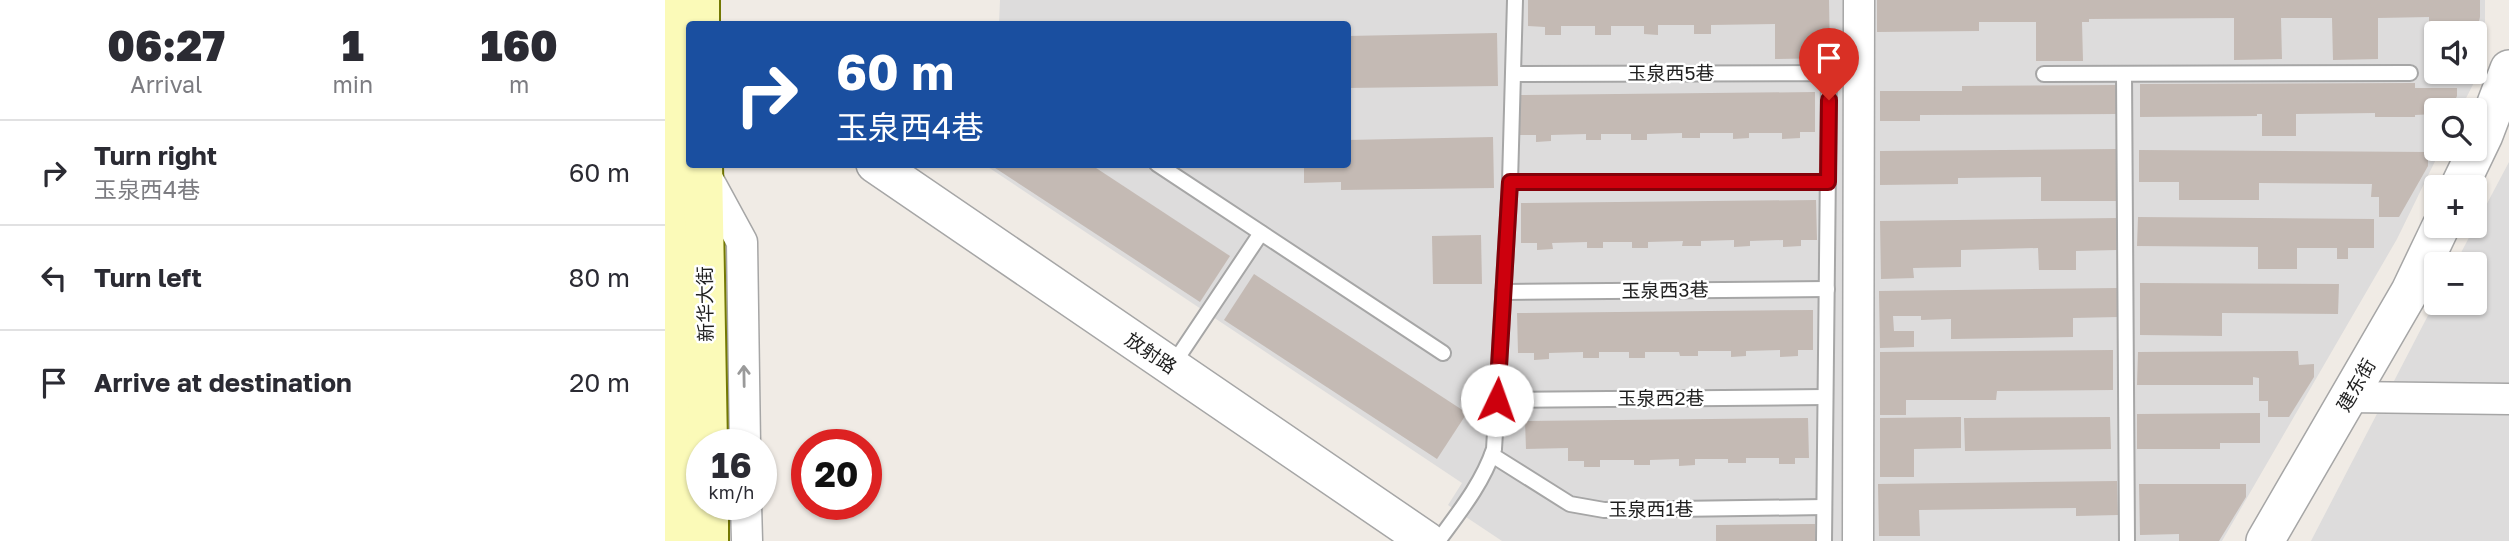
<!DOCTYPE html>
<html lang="en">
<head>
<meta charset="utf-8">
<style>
	body { margin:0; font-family:"Golos Text","Noto Sans SC",sans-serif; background:#f7f7f7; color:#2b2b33; height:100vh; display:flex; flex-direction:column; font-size:26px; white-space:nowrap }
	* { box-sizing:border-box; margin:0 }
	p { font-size:23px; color:#7c7c81 }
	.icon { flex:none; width:38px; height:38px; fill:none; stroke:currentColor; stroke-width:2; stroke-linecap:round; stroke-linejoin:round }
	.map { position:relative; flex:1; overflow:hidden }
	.drawer { display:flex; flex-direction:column; background:#fff; width:665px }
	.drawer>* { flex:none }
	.banner { position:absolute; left:21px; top:21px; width:665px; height:147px; border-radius:7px; box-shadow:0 2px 5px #0004; background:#1a4fa0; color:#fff; overflow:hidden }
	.controls { position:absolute; left:1759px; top:21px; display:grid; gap:14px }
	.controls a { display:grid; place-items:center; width:63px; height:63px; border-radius:7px; background:#fff; box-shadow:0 2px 5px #0004; font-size:35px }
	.speed { position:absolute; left:21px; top:429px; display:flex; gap:14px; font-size:35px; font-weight:700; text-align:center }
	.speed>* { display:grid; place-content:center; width:91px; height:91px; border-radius:50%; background:#fff; box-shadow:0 2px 5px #0004; line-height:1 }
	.speed small { font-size:18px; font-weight:400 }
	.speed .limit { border:10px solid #d22; background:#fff; color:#111 }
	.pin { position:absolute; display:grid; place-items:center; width:60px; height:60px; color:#fff; margin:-72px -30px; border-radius:50% 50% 50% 0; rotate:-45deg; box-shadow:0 0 7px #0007 }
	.pin .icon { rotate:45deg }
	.me { position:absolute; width:77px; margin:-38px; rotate:3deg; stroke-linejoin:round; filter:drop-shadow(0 0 5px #0008) }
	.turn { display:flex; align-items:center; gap:24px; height:147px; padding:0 35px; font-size:32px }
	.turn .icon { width:91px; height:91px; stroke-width:2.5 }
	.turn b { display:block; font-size:49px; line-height:60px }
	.eta { display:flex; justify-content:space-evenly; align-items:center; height:119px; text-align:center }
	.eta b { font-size:42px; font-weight:800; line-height:49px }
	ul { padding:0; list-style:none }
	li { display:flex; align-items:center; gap:21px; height:105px; padding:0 35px; border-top:2px solid #e1e1e2 }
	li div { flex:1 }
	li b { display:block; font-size:26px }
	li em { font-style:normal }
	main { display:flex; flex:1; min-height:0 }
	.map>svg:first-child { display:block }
</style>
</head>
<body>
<main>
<section class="drawer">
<div class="eta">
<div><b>06:27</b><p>Arrival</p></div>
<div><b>1</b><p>min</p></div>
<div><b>160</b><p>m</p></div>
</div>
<ul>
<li><svg class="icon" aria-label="right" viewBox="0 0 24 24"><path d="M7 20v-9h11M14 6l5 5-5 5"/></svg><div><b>Turn right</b><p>玉泉西4巷</p></div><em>60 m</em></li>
<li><svg class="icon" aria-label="left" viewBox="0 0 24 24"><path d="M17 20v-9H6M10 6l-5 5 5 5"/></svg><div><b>Turn left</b></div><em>80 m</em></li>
<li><svg class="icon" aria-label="arrive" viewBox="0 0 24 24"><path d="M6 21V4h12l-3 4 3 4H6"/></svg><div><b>Arrive at destination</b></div><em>20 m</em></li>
</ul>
</section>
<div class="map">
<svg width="1844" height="541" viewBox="0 0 1844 541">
	<rect width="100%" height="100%" fill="#f0ebe5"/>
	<!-- residential -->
	<g fill="#dddcdc" fill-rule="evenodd">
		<path d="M335 0H1820V61L1795 110H1771V149H1776L1732 239 1557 541H837L783 505 797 483 320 165 682 164V24H334ZM1771 33H1810V72H1771Z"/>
		<path d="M1844 162V541H1646L1771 300V303H1810V264H1790Z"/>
	</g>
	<!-- building -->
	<g fill="#c4bab4">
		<path d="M863 0H1164L1165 58 1110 59V24L1046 25V34H1029V25H993V35L979 34V26H946V35H930V26H896V35H880V27L863 26Z"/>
		<path d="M1212 0H1815V17L1811 33H1771V62H1764V17L1713 18V59L1668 60 1667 18H1616L1617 59 1569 60V18L1424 19V22H1417L1418 61H1371V22H1314V31L1212 32Z"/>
		<path d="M832 33 833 86 682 88V36Z"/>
		<path d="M1750 83V88H1792V96L1785 110H1771V114L1750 115V117H1710V113L1631 114V136H1597V114H1592V116L1475 117V84Z"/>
		<path d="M1451 85 1452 114 1255 115V121H1215V91H1297V86Z"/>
		<path d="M1150 92V132H1135V138L1117 139V133H1084V138L1068 139V133H1035V138H1017V133L982 134V140H966V134H936V140H921V134L886 135V141L871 142V135H855L854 95Z"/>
		<path d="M828 137 829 188 676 190V182L639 183V164H682V140Z"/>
		<path d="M1452 149 1453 201H1376V177L1293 178V184L1215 185V151Z"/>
		<path d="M1474 150 1763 152V166L1734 217H1714V197H1706L1707 184 1594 183V200H1514V182H1474Z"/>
		<path d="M324 164H425L565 256 535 302Z"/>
		<path d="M1151 200 1152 240H1136V246L1118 247V240L1085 241V246L1069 247V240L1036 241V246H1017L1018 241 983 242V248H967V242H938V248H922V242L887 243 888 249 872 250V243H856V203Z"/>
		<path d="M1473 217 1709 219V248H1683V259H1672V248H1632V269H1593V247L1472 246Z"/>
		<path d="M1452 218V250L1411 251V270H1374L1373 248 1296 250V267L1248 268 1249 278 1216 279 1215 221Z"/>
		<path d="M816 235 817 284H768L767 236Z"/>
		<path d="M589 274 802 413 772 459 559 320Z"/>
		<path d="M1475 283 1674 284 1673 314 1557 313V336L1475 335Z"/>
		<path d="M1452 288 1453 317 1408 318V337L1286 339V319L1256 320V316H1228L1229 331H1249V347L1215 348 1214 291Z"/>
		<path d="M1148 310V350H1133V356L1115 357V350L1081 351V356L1066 357V351H1033V356H1015L1014 352H980V358H964V352H934V358H918V352L884 353V359L869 360V353H853L852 313Z"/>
		<path d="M1448 350V390L1332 391 1331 400H1241V415H1215V352Z"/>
		<path d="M1633 351 1634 365 1649 364V377L1624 417H1603V401H1594V378L1588 377V385H1472L1473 352Z"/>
		<path d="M1595 413V443H1555V449H1472V414Z"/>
		<path d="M1296 417V448L1249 449V477H1215V418Z"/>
		<path d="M1445 417 1446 449 1300 451 1299 418Z"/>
		<path d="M1143 418 1144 458H1130V464H1114V458H1081V463H1063V459H1030V465L1014 466V459L985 460V465H969V460H935V467H919V461H903V448L861 449 860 421Z"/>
		<path d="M1452 481 1453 515 1411 516V508L1254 510 1255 536H1214L1213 484Z"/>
		<path d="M1474 484H1581V497L1554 541H1514V534L1475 535Z"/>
		<path d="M1150 524V541H1051V525Z"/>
	</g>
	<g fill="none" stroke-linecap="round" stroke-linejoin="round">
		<defs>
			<g id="service">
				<path d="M848 74 1164 73 1159 541"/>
				<path d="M1379 74 1745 73"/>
				<path d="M1459 74 1462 541"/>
				<path d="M492 164 778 353"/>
				<path d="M845 182H1163"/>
				<path d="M838 292 1162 289"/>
				<path d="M507 366 596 233"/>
				<path d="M832 400 1160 397"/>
				<path d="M827 455 905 504 939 510 1159 507"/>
				<path d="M773 541C795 511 817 484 829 449L845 182 850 0"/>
			</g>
			<g id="minor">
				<path d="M40 174 77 242 80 444"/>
				<path d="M1683 397 1844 399"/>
				<path d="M81 504 82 541"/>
				<path d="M1193 541 1194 0"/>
			</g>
			<g id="tertiary">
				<path d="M210 164 762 541"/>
				<path d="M1794 187 1819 135 1844 69"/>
				<path d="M1600 541 1745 291 1776 226"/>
			</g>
			<g id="secondary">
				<path d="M2 0 11 541"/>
				<path d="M35 0V24"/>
				<path d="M38 164 43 444"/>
				<path d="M44 504V541"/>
			</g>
		</defs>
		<!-- service casing -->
		<use href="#service" stroke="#a6a6a6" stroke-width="18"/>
		<!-- minor casing -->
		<use href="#minor" stroke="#a6a6a6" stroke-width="33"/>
		<!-- tertiary casing -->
		<use href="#tertiary" stroke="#a6a6a6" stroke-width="40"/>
		<!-- secondary casing -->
		<use href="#secondary" stroke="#737803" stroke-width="42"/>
		<!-- service -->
		<use href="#service" stroke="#fff" stroke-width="14"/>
		<!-- minor -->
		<use href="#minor" stroke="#fff" stroke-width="30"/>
		<!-- tertiary -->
		<use href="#tertiary" stroke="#fff" stroke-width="37"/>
		<!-- secondary -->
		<use href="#secondary" stroke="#fbfab8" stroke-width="38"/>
	</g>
	<!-- one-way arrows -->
	<defs><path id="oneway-shaft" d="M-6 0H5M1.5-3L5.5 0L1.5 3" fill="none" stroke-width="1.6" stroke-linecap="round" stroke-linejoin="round" transform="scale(1.75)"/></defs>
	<use stroke="#9a9a9a" href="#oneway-shaft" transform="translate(79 376) rotate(-91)"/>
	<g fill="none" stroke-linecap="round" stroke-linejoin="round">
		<defs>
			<path id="route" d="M832 400 845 182H1163L1164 100"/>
		</defs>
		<!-- route casing -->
		<use href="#route" stroke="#850008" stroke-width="18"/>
		<!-- route -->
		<use href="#route" stroke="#cd000d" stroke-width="12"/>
	</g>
	<g text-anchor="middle" stroke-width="5" stroke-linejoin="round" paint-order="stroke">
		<!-- street labels -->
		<g font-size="19" fill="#1f1f1f" stroke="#fff">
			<text x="1006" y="80">玉泉西5巷</text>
			<text transform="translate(1000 290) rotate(-1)" y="7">玉泉西3巷</text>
			<text transform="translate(40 304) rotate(-91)" y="7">新华大街</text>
			<text transform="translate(486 353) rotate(34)" y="7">放射路</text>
			<text transform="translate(1691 385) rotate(-60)" y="7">建东街</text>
			<text x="996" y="405">玉泉西2巷</text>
			<text x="986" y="516">玉泉西1巷</text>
		</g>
	</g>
</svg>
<div class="controls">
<a><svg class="icon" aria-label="sound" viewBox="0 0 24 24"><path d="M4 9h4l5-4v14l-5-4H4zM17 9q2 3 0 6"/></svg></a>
<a><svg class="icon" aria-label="search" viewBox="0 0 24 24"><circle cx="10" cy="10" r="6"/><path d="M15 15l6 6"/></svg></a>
<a>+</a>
<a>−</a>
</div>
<div class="speed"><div>16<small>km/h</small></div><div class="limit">20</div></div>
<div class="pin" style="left:1164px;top:100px;background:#d93025"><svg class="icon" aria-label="arrive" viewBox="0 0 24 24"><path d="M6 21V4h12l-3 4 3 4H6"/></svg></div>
<svg class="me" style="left:832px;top:400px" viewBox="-20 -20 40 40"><circle r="19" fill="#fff"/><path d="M0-13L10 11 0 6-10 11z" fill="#cd000d"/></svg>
<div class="banner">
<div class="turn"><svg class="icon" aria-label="right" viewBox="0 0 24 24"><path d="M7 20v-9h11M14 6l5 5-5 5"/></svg><div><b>60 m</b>玉泉西4巷</div></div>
</div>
</div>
</main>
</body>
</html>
